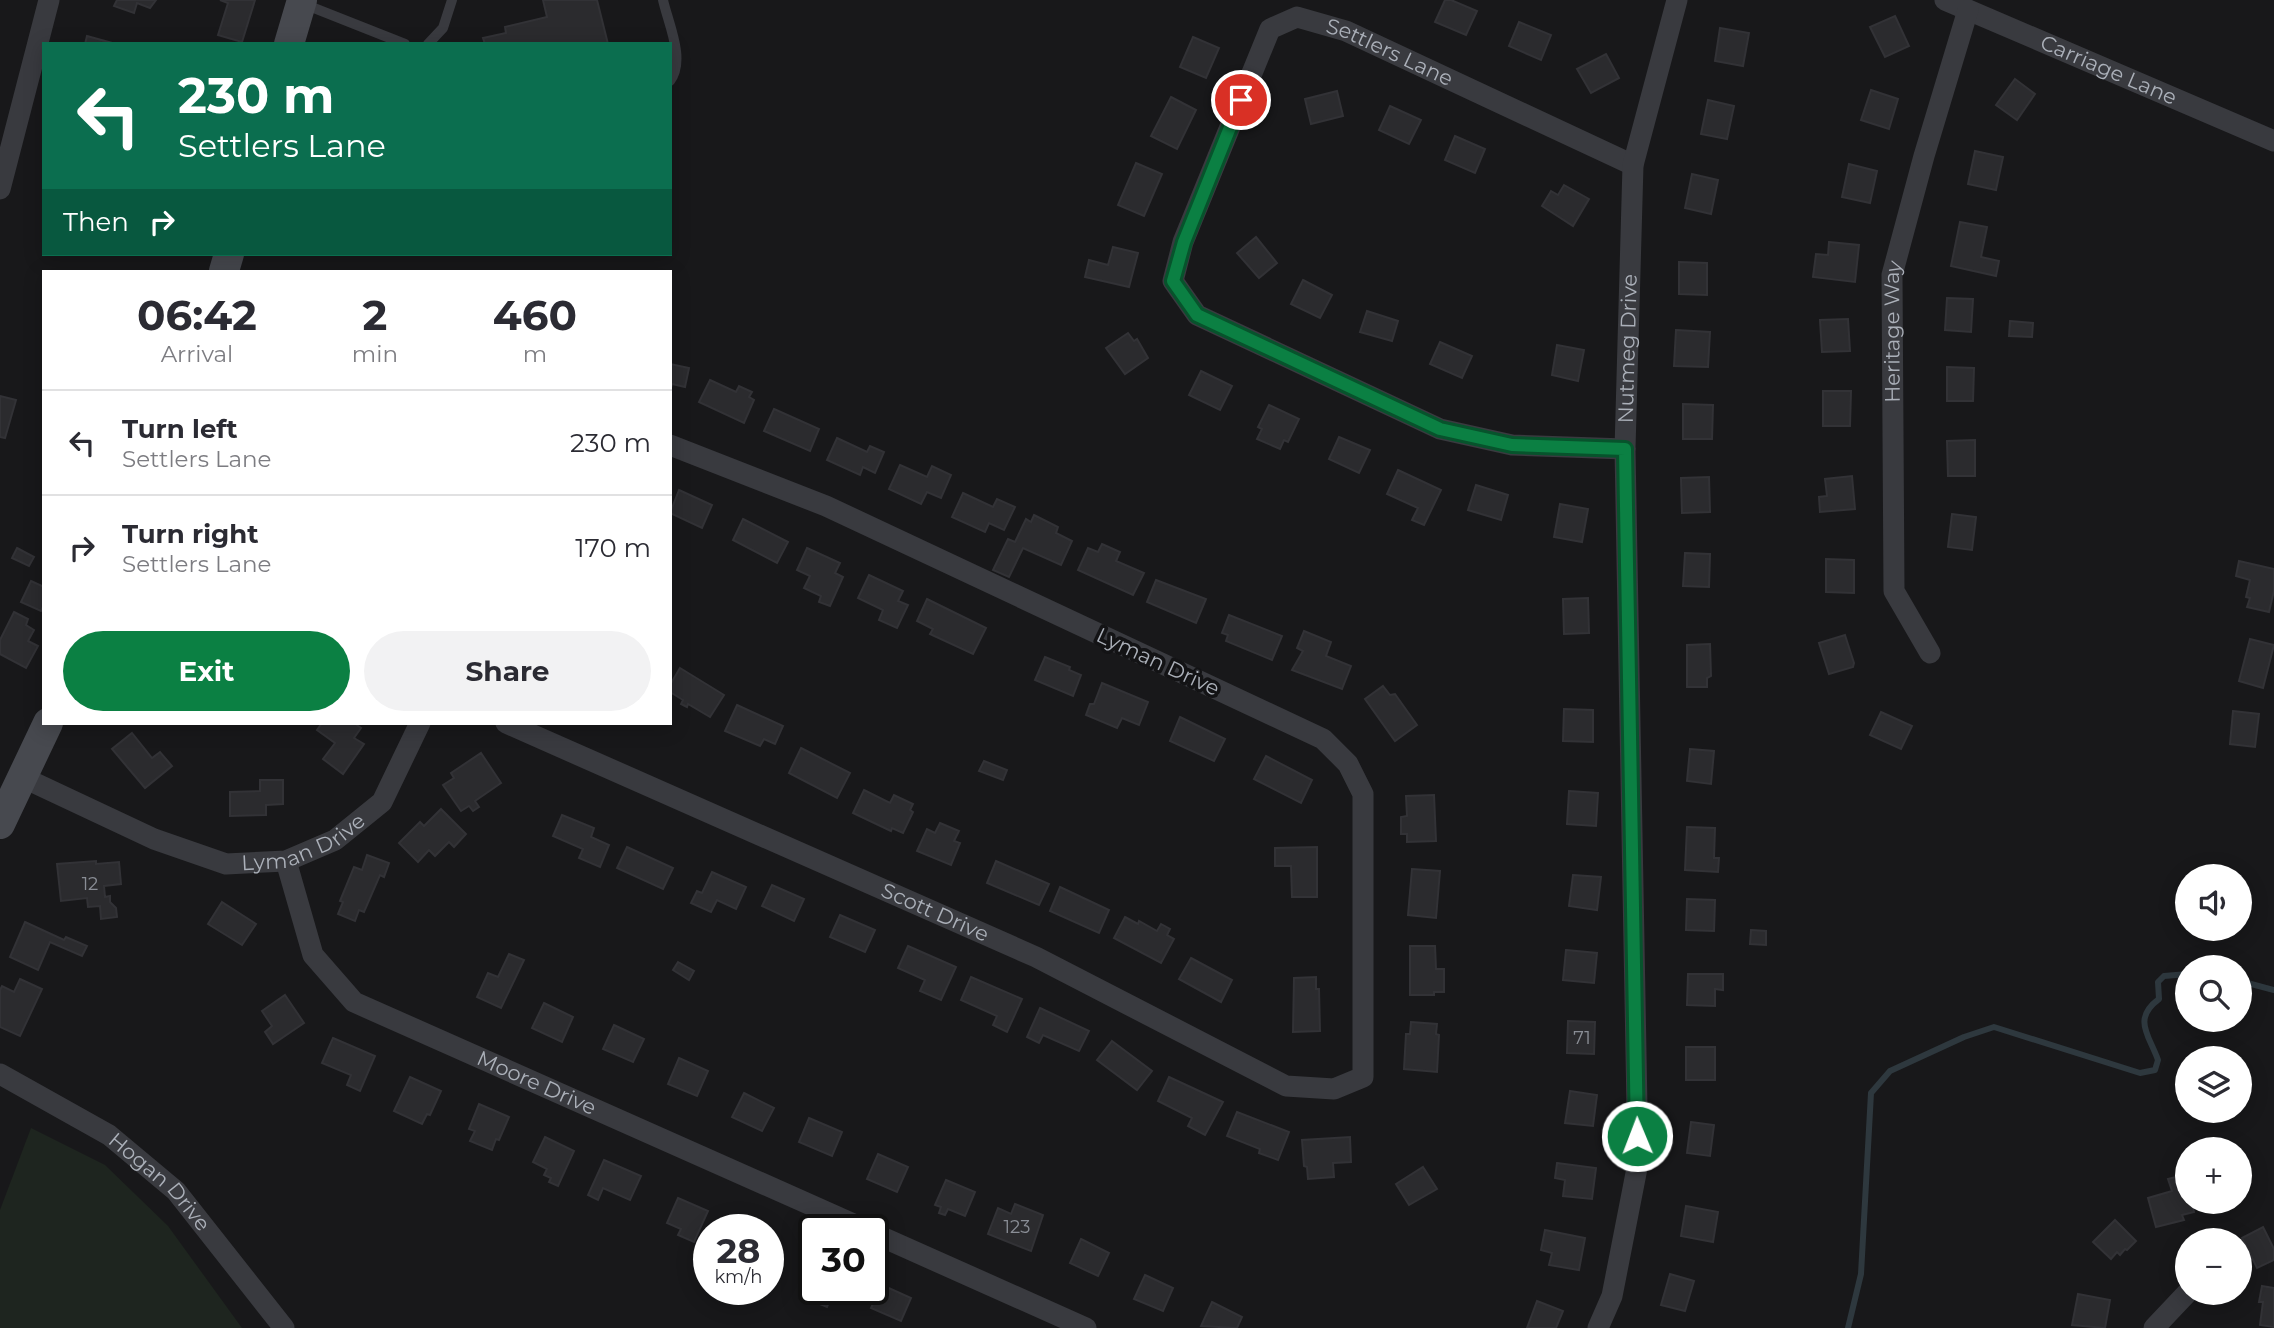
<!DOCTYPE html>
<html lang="en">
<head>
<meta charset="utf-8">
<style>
	body { margin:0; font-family:Montserrat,sans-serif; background:#f2f2f3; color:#2b2b33; height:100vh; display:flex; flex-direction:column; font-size:26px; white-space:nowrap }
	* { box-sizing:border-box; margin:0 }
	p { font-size:23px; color:#7c7c81 }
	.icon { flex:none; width:38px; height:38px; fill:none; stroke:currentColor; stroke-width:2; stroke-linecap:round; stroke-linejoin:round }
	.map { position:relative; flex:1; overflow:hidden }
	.sheet { position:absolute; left:42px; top:270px; width:630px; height:455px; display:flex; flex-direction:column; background:#fff; border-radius:0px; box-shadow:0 4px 18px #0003 }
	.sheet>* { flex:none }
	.guide { position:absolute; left:42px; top:42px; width:630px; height:214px; border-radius:0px; box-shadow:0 4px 18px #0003; background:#0b6e4f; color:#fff; overflow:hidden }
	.tools { position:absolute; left:2175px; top:864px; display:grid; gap:14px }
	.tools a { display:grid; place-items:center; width:77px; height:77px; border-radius:50%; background:#fff; box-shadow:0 4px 18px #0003; font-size:35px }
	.speed { position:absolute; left:693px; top:1214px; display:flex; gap:14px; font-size:35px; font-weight:700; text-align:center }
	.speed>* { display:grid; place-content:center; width:91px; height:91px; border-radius:50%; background:#fff; box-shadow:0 4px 18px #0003; line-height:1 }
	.speed small { font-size:18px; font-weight:400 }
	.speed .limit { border:4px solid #111; border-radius:10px; background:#fff; color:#111 }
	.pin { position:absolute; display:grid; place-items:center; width:60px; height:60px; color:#fff; margin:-30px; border:4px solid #fff; border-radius:50%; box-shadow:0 2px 7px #0007 }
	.me { position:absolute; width:77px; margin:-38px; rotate:359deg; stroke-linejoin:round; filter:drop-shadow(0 0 5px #0008) }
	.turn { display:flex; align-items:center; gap:24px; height:147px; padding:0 21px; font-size:32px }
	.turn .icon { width:91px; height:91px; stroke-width:2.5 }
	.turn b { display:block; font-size:49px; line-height:60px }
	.then { display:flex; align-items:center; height:66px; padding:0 21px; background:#0003; gap:14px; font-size:26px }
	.eta { display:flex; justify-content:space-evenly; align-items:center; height:119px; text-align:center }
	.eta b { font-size:42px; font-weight:700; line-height:49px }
	.cta { display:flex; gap:14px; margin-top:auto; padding:14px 21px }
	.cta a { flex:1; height:80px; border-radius:42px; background:#0b8043; color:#fff; font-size:28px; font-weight:700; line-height:80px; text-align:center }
	.cta a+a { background:#f2f2f3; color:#2b2b33 }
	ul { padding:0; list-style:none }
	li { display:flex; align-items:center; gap:21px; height:105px; padding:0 21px; border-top:2px solid #e1e1e2 }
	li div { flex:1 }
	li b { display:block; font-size:26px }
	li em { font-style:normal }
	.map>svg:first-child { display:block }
</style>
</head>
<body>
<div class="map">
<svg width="2274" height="1328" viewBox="0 0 2274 1328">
	<rect width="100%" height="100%" fill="#18181a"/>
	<!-- green -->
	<path fill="#1e251f" d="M31 1128 105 1165 168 1226 242 1328H0V1210Z"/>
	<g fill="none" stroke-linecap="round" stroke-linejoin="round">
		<!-- stream -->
		<g stroke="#2e383e" stroke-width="6">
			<path d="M2240 981 2274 990"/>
			<path d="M1848 1328 1861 1274 1871 1093 1890 1071 1964 1037 1994 1027 2140 1073 2155 1070 2158 1060C2149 1035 2132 1019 2159 999L2158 982 2164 976 2188 974"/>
		</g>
	</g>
	<!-- building -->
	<g fill="#2b2b2e" stroke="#323236" stroke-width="2">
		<path d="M117 0H156L150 8 137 3 134 13 114 6Z"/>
		<path d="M220 0H255L242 42 218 35 228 3Z"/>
		<path d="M543 0H597L608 44H485L483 38 506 33 505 27 547 17Z"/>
		<path d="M1445 0H1451L1477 11 1466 35 1435 22Z"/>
		<path d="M1895 16 1909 46 1885 57 1870 27Z"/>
		<path d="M1519 22 1551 35 1541 60 1509 46Z"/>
		<path d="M1720 28 1749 33 1743 66 1715 61Z"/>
		<path d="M87 36 116 44H85Z"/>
		<path d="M1193 37 1219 48 1206 78 1180 67Z"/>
		<path d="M1606 54 1619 78 1591 93 1577 69Z"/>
		<path d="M2015 79 2035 94 2017 120 1996 105Z"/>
		<path d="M1871 90 1898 99 1889 129 1861 120Z"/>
		<path d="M1337 91 1343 116 1311 124 1305 99Z"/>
		<path d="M1171 97 1196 110 1177 149 1151 136Z"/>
		<path d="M1708 100 1734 106 1727 139 1701 134Z"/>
		<path d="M1390 106 1421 120 1409 144 1379 130Z"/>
		<path d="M1455 136 1485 149 1475 173 1445 160Z"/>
		<path d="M1975 151 2003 157 1996 190 1968 184Z"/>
		<path d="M1136 163 1162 174 1144 216 1118 205Z"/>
		<path d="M1849 164 1877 171 1870 203 1842 197Z"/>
		<path d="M1692 174 1718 180 1711 214 1685 208Z"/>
		<path d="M1564 185 1589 199 1573 226 1542 206 1551 191 1558 195Z"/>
		<path d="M1960 222 1987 227 1981 257 1999 261 1996 276 1951 266Z"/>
		<path d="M1256 237 1277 263 1259 278 1237 253Z"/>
		<path d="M1829 242 1859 245 1855 282 1813 277 1816 254 1828 255Z"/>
		<path d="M1113 247 1138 253 1129 287 1085 277 1089 260 1108 265Z"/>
		<path d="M1679 262 1707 263V295L1679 294Z"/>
		<path d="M1303 280 1332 295 1320 318 1291 304Z"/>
		<path d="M1947 298 1973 299 1971 332 1945 330Z"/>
		<path d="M1367 311 1398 321 1392 341 1360 332Z"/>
		<path d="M1848 319 1850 351 1822 352 1820 320Z"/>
		<path d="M2010 321 2033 323 2032 337 2009 336Z"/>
		<path d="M1676 330 1710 332 1708 367 1674 366Z"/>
		<path d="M1128 333 1134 341 1137 339 1148 358 1125 374 1106 348Z"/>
		<path d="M1440 342 1472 356 1462 378 1430 364Z"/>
		<path d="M1557 345 1584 350 1578 381 1552 375Z"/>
		<path d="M670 364 689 368 685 387 672 384 670 391Z"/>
		<path d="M1947 367 1974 368 1973 401H1947Z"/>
		<path d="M1201 371 1232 386 1220 410 1189 395Z"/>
		<path d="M710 380 736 392 739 386 752 392 749 397 754 400 744 423 699 402Z"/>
		<path d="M1823 391H1851L1850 426H1823Z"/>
		<path d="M0 396 16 400 5 438 0 437Z"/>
		<path d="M1683 404 1713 405 1712 439H1683Z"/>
		<path d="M1269 405 1299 419 1288 442 1284 440 1280 449 1257 439 1262 429 1258 427Z"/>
		<path d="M774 409 819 429 810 451 764 431Z"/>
		<path d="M1339 437 1370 450 1359 473 1329 459Z"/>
		<path d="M837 438 867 452 870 446 884 452 875 473 863 467 860 475 827 460Z"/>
		<path d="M1975 440V476H1948L1947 441Z"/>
		<path d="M900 465 927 477 932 466 951 475 941 498 927 492 921 504 889 489Z"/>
		<path d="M1398 470 1441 490 1424 525 1412 520 1418 508 1387 494Z"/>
		<path d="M1852 476 1855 509 1820 512 1819 497 1827 496 1825 479Z"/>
		<path d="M1709 477 1710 512 1682 513 1681 478Z"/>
		<path d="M1476 485 1508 495 1501 520 1468 510Z"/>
		<path d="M679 490 712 505 702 528 670 513Z"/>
		<path d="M963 493 993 507 997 499 1015 507 1004 530 989 523 985 532 952 517Z"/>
		<path d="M1560 504 1588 509 1582 542 1554 537Z"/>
		<path d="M1952 514 1976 517 1972 550 1948 547Z"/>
		<path d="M1034 515 1058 527 1056 533 1072 541 1061 565 1023 548 1009 577 993 570 1008 539 1015 542 1026 519 1031 522Z"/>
		<path d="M743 519 788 542 777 563 733 540Z"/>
		<path d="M1102 544 1120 552 1116 561 1144 573 1133 595 1078 570 1088 548 1098 552Z"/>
		<path d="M17 548 34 557 29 566 12 558Z"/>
		<path d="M807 548 840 563 835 573 843 577 830 606 819 602 821 596 804 588 810 576 797 570Z"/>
		<path d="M1685 553 1710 554 1709 587 1683 586Z"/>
		<path d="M1826 559 1854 560V593L1826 592Z"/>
		<path d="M2239 561 2274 569V591L2269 612 2247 607 2250 598 2246 597 2250 580 2236 576Z"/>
		<path d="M869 575 903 591 898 601 908 605 897 628 879 620 883 610 858 598Z"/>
		<path d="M1156 580 1206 599 1196 623 1147 602Z"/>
		<path d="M31 581 44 587V605L41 611 21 602Z"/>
		<path d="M1588 598 1589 633 1564 634 1563 599Z"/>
		<path d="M927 599 986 628 973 654 930 634 933 629 917 621Z"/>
		<path d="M14 612 28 619 26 625 34 630 28 641 38 646 26 668 0 654V640Z"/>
		<path d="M1229 615 1282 636 1272 660 1226 641 1228 635 1222 633Z"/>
		<path d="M1304 631 1331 642 1326 656 1351 666 1342 689 1292 670 1303 651 1297 648Z"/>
		<path d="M1845 635 1854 663 1853 667 1829 674 1819 643Z"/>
		<path d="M2250 639 2274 645 2263 688 2239 681Z"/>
		<path d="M1710 644 1711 676 1707 678V687H1687V645Z"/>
		<path d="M1045 657 1070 667 1069 670 1081 675 1073 696 1035 680Z"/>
		<path d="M680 668 724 695 710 717 688 704 687 707 681 704 683 700 670 692V685Z"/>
		<path d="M1102 683 1148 702 1139 725 1122 718 1117 728 1086 715 1090 704H1094Z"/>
		<path d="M1383 686 1390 695 1395 694 1417 725 1395 741 1365 699Z"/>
		<path d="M737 705 783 726 775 744 764 739 760 746 725 731Z"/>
		<path d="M1564 709 1593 710V742L1563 741Z"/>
		<path d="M2233 711 2259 714 2255 747 2230 744Z"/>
		<path d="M1881 712 1912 726 1901 749 1870 735Z"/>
		<path d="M1180 717 1225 739 1214 761 1170 741Z"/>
		<path d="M322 723H354L361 728 354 738 364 744 343 774 323 759 335 743 317 730Z"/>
		<path d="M132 733 152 758 160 752 172 766 145 788 112 749Z"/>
		<path d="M801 748 850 773 837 798 789 773Z"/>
		<path d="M1690 749 1714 751 1711 784 1687 781Z"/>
		<path d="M481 753 501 783 475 801 479 807 473 811 469 806 461 811 443 785 454 778 451 773Z"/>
		<path d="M1266 756 1312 780 1301 803 1254 779Z"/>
		<path d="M984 761 1007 770 1003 780 979 771Z"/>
		<path d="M260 780H283V804L266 805V815L230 816V792L260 791Z"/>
		<path d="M864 790 890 803 894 795 913 804 910 810 913 812 903 833 892 828 891 831 853 813Z"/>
		<path d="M1569 791 1598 793 1596 826 1567 824Z"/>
		<path d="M1434 795 1436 841 1407 842V834H1401V817L1407 816 1406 796Z"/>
		<path d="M441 809 466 834 454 847 449 842 435 856 429 850 418 862 399 843 420 822 424 826Z"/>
		<path d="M562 815 594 828 591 837 609 845 600 867 579 858 583 849 553 836Z"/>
		<path d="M940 823 959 831 954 841 960 843 951 865 917 851 927 829 935 833Z"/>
		<path d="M1687 827 1715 828 1714 858H1719L1718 872 1685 870Z"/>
		<path d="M627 847 673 868 663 889 617 868Z"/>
		<path d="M1317 847V897H1292L1291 866H1275V848Z"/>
		<path d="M367 855 389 863 384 877 380 875 364 912 359 910 355 921 338 914 343 902 340 901 354 867 362 870Z"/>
		<path d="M96 861V864L119 862 121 884 104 886 105 897 110 896V902L116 908 117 917 101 919 100 906 88 907 87 898 61 901 57 864Z"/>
		<path d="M996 861 1049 884 1039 905 987 883Z"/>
		<path d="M1412 869 1440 871 1436 918 1408 915Z"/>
		<path d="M712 872 746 887 736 909 717 900 711 912 691 903 697 891 702 893Z"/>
		<path d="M1573 875 1601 877 1597 910 1569 906Z"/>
		<path d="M772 885 804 899 794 921 762 906Z"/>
		<path d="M1060 887 1109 910 1099 933 1050 911Z"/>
		<path d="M1687 899 1715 900 1714 931 1686 930Z"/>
		<path d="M222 902 256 924 242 945 208 924Z"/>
		<path d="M840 915 875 930 865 952 830 937Z"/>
		<path d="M1125 917 1138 924 1139 921 1157 931 1161 924 1170 929 1167 935 1174 939 1161 963 1114 938Z"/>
		<path d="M25 922 64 940 66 937 87 946 82 956 50 942 38 970 10 957Z"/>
		<path d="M1751 930 1766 931V945L1750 944Z"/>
		<path d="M908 946 956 967 941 1000 920 991 925 980 898 968Z"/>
		<path d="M1410 946H1435L1436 969H1444V992H1434V995H1410Z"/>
		<path d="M1566 950 1597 953 1594 983 1563 980Z"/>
		<path d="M509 954 524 960 501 1008 477 997 488 973 498 977Z"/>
		<path d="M1191 958 1232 980 1221 1002 1179 979Z"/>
		<path d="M678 962 694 971 689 980 673 970Z"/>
		<path d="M1688 974H1723V990L1715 989V1006L1687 1005Z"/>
		<path d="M971 977 1022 999 1007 1032 993 1025 997 1016 961 1000Z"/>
		<path d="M1316 977V989H1319L1320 1031 1293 1032 1294 978Z"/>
		<path d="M20 979 42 989 20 1036 0 1027V990L2 986 14 992Z"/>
		<path d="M285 995 304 1023 273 1044 265 1032 272 1026 262 1011Z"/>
		<path d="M544 1003 573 1017 562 1042 532 1028Z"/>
		<path d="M1040 1008 1089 1031 1079 1051 1043 1035 1039 1043 1027 1037Z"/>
		<path d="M1568 1021 1595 1022 1594 1054 1567 1053Z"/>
		<path d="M1411 1022 1437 1024 1436 1034 1439 1035 1437 1072 1404 1069 1406 1034H1410Z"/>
		<path d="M614 1025 644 1039 633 1062 603 1049Z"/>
		<path d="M333 1038 375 1056 360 1091 347 1085 351 1075 322 1063Z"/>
		<path d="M1112 1041 1152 1071 1137 1090 1097 1060Z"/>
		<rect x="1686" y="1047" width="29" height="33"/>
		<path d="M679 1058 708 1071 697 1096 668 1084Z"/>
		<path d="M410 1077 441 1091 430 1115 427 1114 422 1124 394 1111Z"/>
		<path d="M1169 1077 1223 1102 1205 1135 1188 1126 1192 1118 1158 1101Z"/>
		<path d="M1570 1091 1597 1095 1593 1126 1565 1123Z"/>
		<path d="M744 1093 774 1108 762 1131 732 1117Z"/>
		<path d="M479 1104 509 1117 499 1140 496 1139 492 1150 470 1141 475 1131 469 1129Z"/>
		<path d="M1237 1112 1289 1132 1278 1160 1259 1153 1260 1149 1227 1136Z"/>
		<path d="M809 1118 842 1132 832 1156 799 1142Z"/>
		<path d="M1691 1122 1714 1125 1710 1156 1687 1153Z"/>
		<path d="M545 1137 574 1151 558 1186 549 1182 551 1178 544 1175 547 1169 533 1162Z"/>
		<path d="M1350 1137 1351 1162 1333 1163 1334 1177 1308 1179 1307 1167 1304 1166 1302 1140Z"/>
		<path d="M878 1154 908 1167 897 1192 867 1179Z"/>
		<path d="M604 1160 641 1176 630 1200 603 1188 598 1200 588 1195Z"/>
		<path d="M1557 1163 1596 1168 1592 1199 1563 1196 1565 1180 1555 1178Z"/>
		<path d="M1423 1167 1437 1189 1409 1205 1396 1184Z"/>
		<path d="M2184 1175 2188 1188V1202H2192L2194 1212 2182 1215 2184 1220 2156 1227 2148 1198 2172 1191 2168 1179Z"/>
		<path d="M946 1180 975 1192 965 1216 948 1209 945 1215 939 1213 941 1207 935 1205Z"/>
		<path d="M678 1198 708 1211 694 1242 678 1235 681 1229 667 1223Z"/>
		<path d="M1015 1204 1043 1215 1031 1251 988 1234 998 1208 1011 1214Z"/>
		<path d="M1686 1206 1718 1212 1713 1242 1681 1236Z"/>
		<path d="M2115 1220 2136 1241 2127 1250 2125 1249 2120 1255 2117 1252 2111 1259 2093 1242Z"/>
		<path d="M2263 1227 2274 1249V1260L2257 1268 2242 1238Z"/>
		<path d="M1545 1230 1585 1238 1579 1270 1549 1265 1552 1253 1541 1250Z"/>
		<path d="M1081 1239 1109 1253 1098 1276 1070 1263Z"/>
		<path d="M813 1258 814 1259V1288L802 1282Z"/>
		<path d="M1670 1274 1694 1281 1685 1311 1661 1305Z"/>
		<path d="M1145 1275 1173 1288 1163 1311 1134 1299Z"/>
		<path d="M882 1285 911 1298 901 1321 871 1308Z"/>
		<path d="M2262 1286 2274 1288V1327L2260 1325 2263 1302H2259Z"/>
		<path d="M815 1290H834L827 1307 810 1300Z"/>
		<path d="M2078 1294 2110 1300 2105 1328 2072 1325Z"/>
		<path d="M1537 1301 1563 1311 1556 1328H1527Z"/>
		<path d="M1212 1302 1242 1317 1237 1328 1201 1326Z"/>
	</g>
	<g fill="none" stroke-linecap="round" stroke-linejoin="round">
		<!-- lane -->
		<g stroke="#393a3f" stroke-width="10">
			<path d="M663 0C668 23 686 60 670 81"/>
			<path d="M304 4 405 44"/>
			<path d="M428 44 443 28 452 0"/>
		</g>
		<!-- street -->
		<g stroke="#393a3f" stroke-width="21">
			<path id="s1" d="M1945 0 2274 141"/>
			<path d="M0 189 49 0"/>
			<path id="s2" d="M1625 449 1512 445 1440 429 1197 315 1173 281 1183 242 1270 29 1297 17 1346 31 1633 165"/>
			<path id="s3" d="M1930 653 1894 591 1892 275 1924 156 1968 10"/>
			<path id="s4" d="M506 723 1036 957 1286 1086 1334 1089 1363 1077V794L1348 764 1323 739 826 506 670 445"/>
			<path id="s5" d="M22 777 154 839 226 864 286 861 335 840 382 802 420 723"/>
			<path id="s6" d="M286 861 313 955 354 1002 867 1230"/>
			<path id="s7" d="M0 1074 109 1135 176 1191 284 1328"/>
			<path d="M873 1233 1086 1328"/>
			<path id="s8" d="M1598 1328 1612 1296 1638 1163 1625 449 1633 165 1677 0"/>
			<path d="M2154 1328 2188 1292"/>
		</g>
		<!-- secondary -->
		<g stroke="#47494f" stroke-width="30">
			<path d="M289 44 302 0"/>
			<path d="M224 271 229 254"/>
			<path d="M0 824 48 723"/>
		</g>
	</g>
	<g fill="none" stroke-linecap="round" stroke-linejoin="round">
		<defs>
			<path id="route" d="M1241 100 1184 242 1173 281 1197 315 1440 429 1512 445 1625 449 1637 1136"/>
		</defs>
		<!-- route casing -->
		<use href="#route" stroke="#07532c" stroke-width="18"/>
		<!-- route -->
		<use href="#route" stroke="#0b8043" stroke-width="12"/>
	</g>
	<g text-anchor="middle" stroke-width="7" stroke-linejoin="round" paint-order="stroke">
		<!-- number labels -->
		<g font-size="18" fill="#8a8e96">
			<text x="90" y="890">12</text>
			<text x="1582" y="1044">71</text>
			<text x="1017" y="1233">123</text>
		</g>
		<!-- street labels -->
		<g font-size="21" fill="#abb0b9" stroke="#131315">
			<text dy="7" stroke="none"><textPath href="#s2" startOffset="896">Settlers Lane</textPath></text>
			<text dy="7" stroke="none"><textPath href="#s1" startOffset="178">Carriage Lane</textPath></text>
			<text dy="7" stroke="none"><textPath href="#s3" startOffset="331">Heritage Way</textPath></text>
			<text dy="7" stroke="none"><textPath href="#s8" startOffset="985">Nutmeg Drive</textPath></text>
			<text transform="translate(1158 662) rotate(25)" y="7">Lyman Drive</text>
			<text dy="7" stroke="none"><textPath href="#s5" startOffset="304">Lyman Drive</textPath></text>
			<text dy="7" stroke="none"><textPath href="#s4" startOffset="469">Scott Drive</textPath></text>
			<text dy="7" stroke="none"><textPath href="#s6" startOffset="360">Moore Drive</textPath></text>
			<text dy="7" stroke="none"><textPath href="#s7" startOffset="194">Hogan Drive</textPath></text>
		</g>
	</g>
</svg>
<div class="tools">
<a><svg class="icon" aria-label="sound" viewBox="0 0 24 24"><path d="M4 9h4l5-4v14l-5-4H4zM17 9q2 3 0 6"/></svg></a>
<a><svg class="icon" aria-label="search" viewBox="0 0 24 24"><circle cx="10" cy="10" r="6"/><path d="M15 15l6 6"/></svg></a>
<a><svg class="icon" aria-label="layers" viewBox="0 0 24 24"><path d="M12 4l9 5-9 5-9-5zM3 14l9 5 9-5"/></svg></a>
<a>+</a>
<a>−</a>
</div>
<div class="speed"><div>28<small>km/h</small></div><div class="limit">30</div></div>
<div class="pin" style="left:1241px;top:100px;background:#d93025"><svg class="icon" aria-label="arrive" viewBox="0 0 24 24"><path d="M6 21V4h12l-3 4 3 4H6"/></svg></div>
<svg class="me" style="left:1637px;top:1136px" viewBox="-20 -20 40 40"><circle r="17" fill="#0b8043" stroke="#fff" stroke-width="3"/><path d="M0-11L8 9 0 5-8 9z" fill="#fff"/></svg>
<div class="guide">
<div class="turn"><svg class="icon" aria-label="left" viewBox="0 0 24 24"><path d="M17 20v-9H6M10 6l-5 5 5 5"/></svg><div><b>230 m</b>Settlers Lane</div></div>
<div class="then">Then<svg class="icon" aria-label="right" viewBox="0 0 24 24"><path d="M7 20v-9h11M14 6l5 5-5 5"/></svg></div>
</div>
<section class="sheet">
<div class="eta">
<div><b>06:42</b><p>Arrival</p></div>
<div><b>2</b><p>min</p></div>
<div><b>460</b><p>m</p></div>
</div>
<ul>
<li><svg class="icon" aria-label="left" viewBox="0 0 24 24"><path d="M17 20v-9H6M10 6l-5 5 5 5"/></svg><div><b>Turn left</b><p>Settlers Lane</p></div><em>230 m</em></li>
<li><svg class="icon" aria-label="right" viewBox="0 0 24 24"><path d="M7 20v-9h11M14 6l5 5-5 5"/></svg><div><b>Turn right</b><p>Settlers Lane</p></div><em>170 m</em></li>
</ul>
<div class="cta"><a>Exit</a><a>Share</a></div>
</section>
</div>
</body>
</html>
